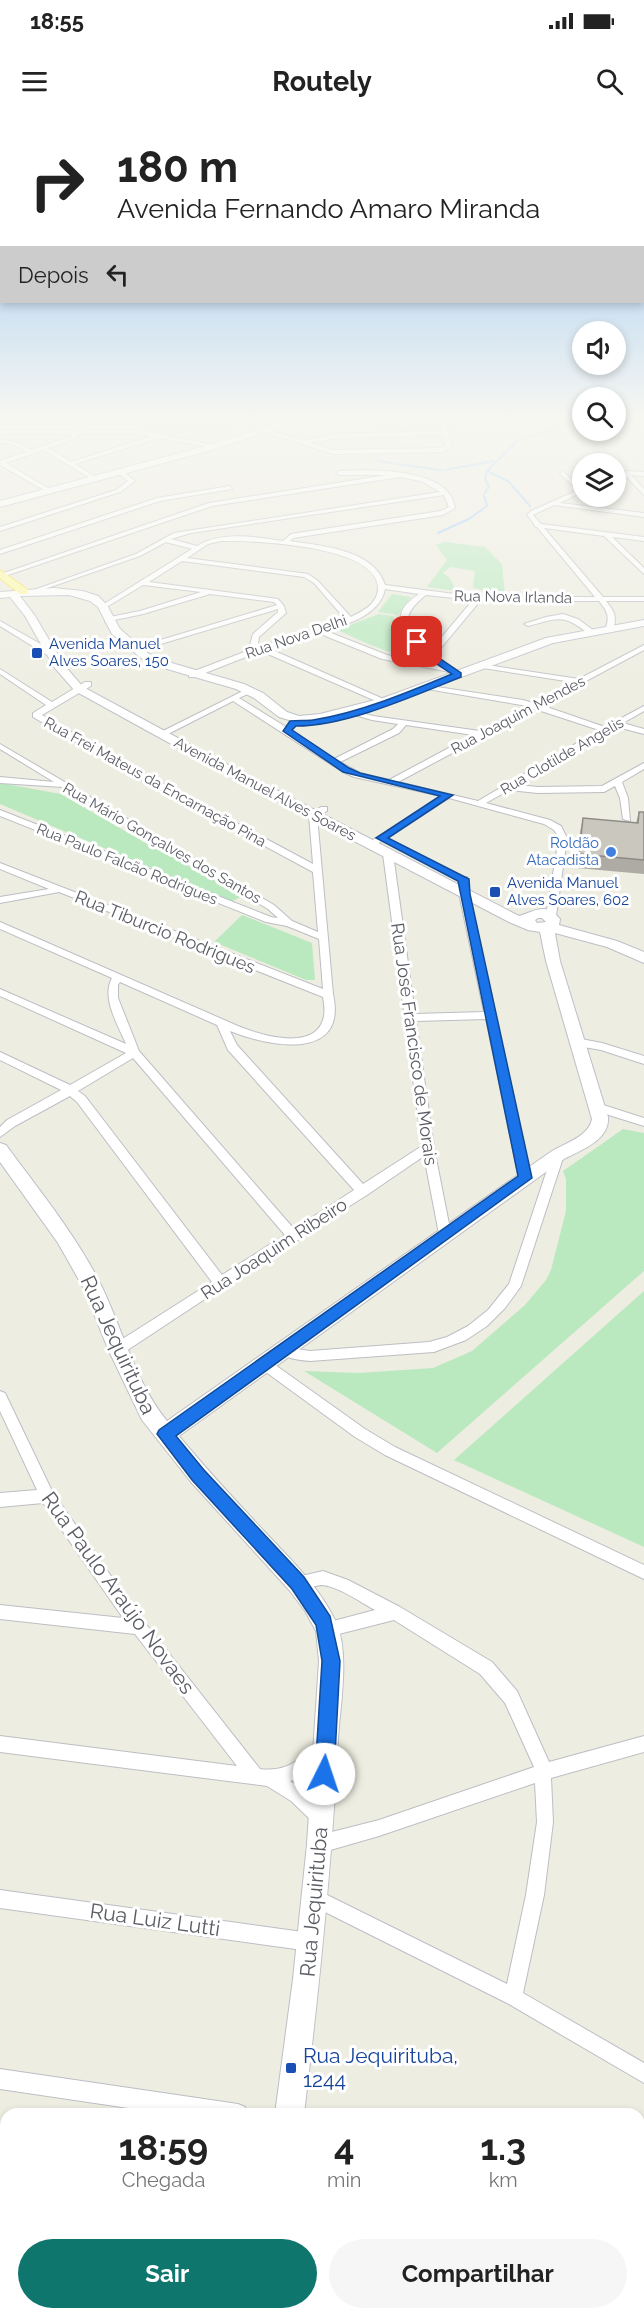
<!DOCTYPE html>
<html lang="pt">
<head>
<meta charset="utf-8">
<style>
	body { margin:0; font-family:Raleway,sans-serif; background:#f6f6f6; color:#222; height:100vh; display:flex; flex-direction:column; font-size:22px; white-space:nowrap }
	* { box-sizing:border-box; margin:0 }
	p { font-size:20px; color:#767676 }
	.icon { flex:none; width:33px; height:33px; fill:none; stroke:currentColor; stroke-width:2; stroke-linecap:round; stroke-linejoin:round }
	.map { position:relative; flex:1; overflow:hidden }
	.details { position:absolute; left:0px; top:1988px; width:645px; height:212px; display:flex; flex-direction:column; background:#fff; border-radius:18px 18px 0 0; box-shadow:0 3px 9px #0003 }
	.details>* { flex:none }
	.guide { position:absolute; left:0px; top:0px; width:645px; height:183px; box-shadow:0 3px 9px #0003; background:#fff; color:#222; overflow:hidden }
	.fabs { position:absolute; left:572px; top:201px; display:grid; gap:12px }
	.fabs a { display:grid; place-items:center; width:54px; height:54px; border-radius:50%; background:#fff; box-shadow:0 3px 9px #0003; font-size:30px }
	.pin { position:absolute; display:grid; place-items:center; width:51px; height:51px; color:#fff; margin:-26px; border-radius:12px; box-shadow:0 3px 9px #0006 }
	.me { position:absolute; width:66px; margin:-33px; rotate:4deg; stroke-linejoin:round; filter:drop-shadow(0 0 4px #0008) }
	.turn { display:flex; align-items:center; gap:21px; height:126px; padding:0 18px; font-size:27px }
	.turn .icon { width:78px; height:78px; stroke-width:2.5 }
	.turn b { display:block; font-size:42px; line-height:51px }
	.then { display:flex; align-items:center; height:57px; padding:0 18px; background:#0003; gap:12px; font-size:22px }
	.eta { display:flex; justify-content:space-evenly; align-items:center; height:102px; text-align:center }
	.eta b { font-size:36px; font-weight:700; line-height:42px }
	.cta { display:flex; gap:12px; margin-top:auto; padding:12px 18px }
	.cta a { flex:1; height:69px; border-radius:36px; background:#0f766e; color:#fff; font-size:24px; font-weight:700; line-height:69px; text-align:center }
	.cta a+a { background:#f6f6f6; color:#222 }
	.status { display:flex; justify-content:space-between; align-items:center; height:42px; padding:0 30px; background:#fff; direction:ltr }
	.status svg { height:16px; fill:currentColor }
	header { display:flex; justify-content:space-between; align-items:center; height:78px; padding:0 18px; background:#fff; font-size:27px; font-weight:700 }
	.map>svg:first-child { display:block }
</style>
</head>
<body>
<div class="status"><b>18:55</b><svg viewBox="0 0 49 12"><path d="M0 12V9h3v3zM5 12V6h3v6zM10 12V3h3v9zM15 12V0h3v12zM26 1h20v11H26zM47 4h2v5h-2z"/></svg></div>
<header><svg class="icon" aria-label="menu" viewBox="0 0 24 24"><path d="M4 6h16M4 12h16M4 18h16"/></svg>Routely<svg class="icon" aria-label="search" viewBox="0 0 24 24"><circle cx="10" cy="10" r="6"/><path d="M15 15l6 6"/></svg></header>
<div class="map">
<svg width="644" height="2198" viewBox="0 0 644 2198">
	<rect width="100%" height="100%" fill="#eeede1"/>
	<!-- green -->
	<g fill="#bae9bf">
		<path d="M157 301H233L225 312 152 307Z"/>
		<path d="M444 422 485 427 502 444 505 475 473 468 475 451 450 447 443 453 450 458 456 471 427 467 447 440 436 425Z"/>
		<path d="M392 474 411 477 398 495 378 492Z"/>
		<path d="M379 494 393 496 398 510 416 531V534C397 540 356 518 337 510Z"/>
		<path d="M0 663 61 674 137 718 244 775 231 782 0 684Z"/>
		<path d="M242 795 312 823 315 860H306L214 822Z"/>
		<path d="M623 1009 644 1013V1151L437 1333 304 1251 358 1253 433 1248 472 1231 525 1185 546 1160 551 1150 566 1091V1059L563 1051Z"/>
		<path d="M644 1171V1427L454 1340Z"/>
	</g>
	<g fill="none" stroke-linecap="round" stroke-linejoin="round">
		<!-- stream -->
		<g stroke="#a0ccff" stroke-width="2">
			<path d="M378 341 392 343"/>
			<path d="M397 344 441 350"/>
			<path d="M445 350 494 341"/>
			<path d="M484 374 489 367 485 358 487 351"/>
			<path d="M530 386 508 361 487 351 519 319 564 307 576 301"/>
			<path d="M438 413 469 399 487 386 484 376"/>
		</g>
		<defs>
			<g id="street">
				<path d="M4 301H88L81 310H137L218 326 215 328 159 318 75 344 97 358 95 361 43 330 6 343 51 370 49 373 0 345V341L26 332 15 325 0 323V319L19 323 31 330 70 317 72 314H0V310H75L81 303ZM78 314H137L151 316 71 342 48 328 74 319Z"/>
				<path d="M439 301H445L452 326 441 332 333 334 261 311 264 309 303 321 335 314 442 311ZM443 315 446 325 440 328 333 330 310 323 335 318Z"/>
				<path d="M367 350C390 351 436 353 450 375 453 378 454 384 455 388L443 395 293 418 290 421C321 426 374 429 385 465L478 477H595L537 407 534 406V404L527 395 531 391 576 371V368L560 354 562 351 581 367 582 372 560 383 644 393V397L554 385 533 395 541 404 644 417V421L612 417 644 448V454L604 416 544 408 603 477H644V481H606C615 492 617 497 613 510L609 512 605 510C610 497 608 492 599 481H480L435 535 447 547 461 553 462 555 458 557 445 551 382 539 318 513 268 528 388 581V585H385L261 531 195 557H189V553L255 528 250 525 253 514 278 492V489L134 532V528L277 485 274 482 210 474 143 494 105 502V498L140 491 201 472 143 465 105 488 99 487 192 429 166 422 140 436 33 473 28 472 136 434 174 413 440 372 421 361 400 357 212 386 5 456H0L1 454 209 383 387 355H339L336 353 339 351ZM444 375 449 387 441 391 291 414 283 421C256 417 222 411 197 426L171 419 191 413ZM221 421C251 420 380 425 378 469 377 484 363 491 351 497L318 461 308 454 187 438 208 424ZM182 441 304 457 314 463 345 499 262 526 258 524 259 517 286 493 284 486 278 479 149 462ZM385 469 419 474C413 478 405 484 402 491 394 512 424 535 438 545L387 535 326 511C348 504 380 495 385 469ZM426 475 473 480 430 531C405 509 398 497 426 475Z"/>
				<path d="M118 351H122L135 361 120 372 0 411V407L116 370 128 361 118 353Z"/>
				<path d="M626 351 644 352V356L631 355 644 369V375L624 354Z"/>
				<path d="M230 366 232 369 160 381 0 434V430L157 378Z"/>
				<path d="M563 494 578 499 597 513 590 515C563 493 559 498 528 506L524 504 546 497Z"/>
				<path d="M0 501 53 531 54 533 47 535 0 506Z"/>
				<path d="M644 525V530L541 585 605 607 644 586V591L623 603 644 609V614L617 607 517 665 538 667 602 666 644 643V649L622 662 628 678 630 701 623 699 620 678 615 666 604 672 538 673 509 670 486 683 550 700 561 706 567 718 556 796 551 799 546 796 559 718 554 710 544 704 449 678 371 728 368 727V723L441 676 354 657 343 652 233 581 164 616 157 614 249 568H252V572L239 578 286 607 293 597H299L300 599 292 610 334 639 393 609 398 604 372 600 348 593V589L373 596 480 611 527 586 427 569 423 567 424 565 523 580 533 583 572 562 483 548H480V544L579 559ZM535 589 599 610 478 681 398 662ZM406 605 473 615 389 660 360 653 340 642 399 613Z"/>
				<path d="M0 549 52 582 85 562H91V566L42 595 126 644 313 744 309 695 321 687H327V691L317 696 333 874C348 942 269 927 230 911L237 925 363 1064 422 1026 383 734 388 731 393 734 415 894 484 892 459 773 461 757H467L469 773 531 1058 529 1061H521L519 1058 486 899 416 901 434 1028 451 1114 449 1117H441L439 1114 424 1036 367 1075 300 1117 298 1120 293 1121 123 1233 118 1234 113 1233 111 1229 113 1225 212 1162 77 982 70 976 15 1006 0 1017V1007L7 1000 61 970 0 940V932L70 965 126 933 0 876V869L126 924C118 905 101 878 112 858L0 809V802L238 906C260 915 317 933 324 896 325 890 324 883 323 877L59 772 0 783V777L49 769 0 749V743L323 869 319 819 287 806 266 802 0 696V690L271 797 278 798 268 789 63 667 0 663V657L54 662 0 629V624L274 785 292 801 318 812 313 752 120 648 33 597V593L46 585 0 554ZM120 862 217 905 228 930 354 1070 294 1109 139 931 118 878V865ZM133 938 285 1115 222 1155 85 976 78 971Z"/>
				<path d="M576 918 602 923 644 936V944L601 930 572 925 571 922Z"/>
				<path d="M597 983 644 998V1006L593 990 591 987 593 984Z"/>
				<path d="M558 1031 564 1035 521 1166 505 1188 487 1206 466 1220 434 1232 310 1241C298 1240 284 1239 276 1228L278 1224 283 1223 297 1229 310 1231 429 1222 447 1217 468 1206 488 1190 509 1164 552 1035Z"/>
				<path d="M264 1237 365 1309 395 1327 644 1445V1459L385 1335 355 1317 259 1247 257 1243 259 1239Z"/>
				<path d="M0 1271 5 1273 52 1371 131 1485 260 1649C292 1653 301 1634 326 1624L332 1626 334 1632C328 1646 305 1658 290 1661 304 1670 322 1682 328 1697L326 1703 320 1705 314 1703 291 1681 267 1666 0 1632V1616L237 1646 135 1514 0 1499V1485L123 1498 43 1383 0 1387V1373L37 1370 0 1291Z"/>
				<path d="M323 1451 348 1460 400 1487 492 1542 517 1571 549 1642 644 1616V1632L551 1658 553 1702 544 1775 523 1873 644 1943V1963L507 1883 309 1784 306 1778 309 1772 315 1769 507 1864 526 1775 537 1702 535 1663 379 1716 320 1733 314 1730 311 1724 314 1718 320 1715 379 1700 534 1647 505 1583 480 1554 394 1500 327 1517 322 1514 319 1509 322 1504 375 1490C362 1483 336 1465 321 1465 311 1466 303 1472 293 1468L291 1463 293 1458Z"/>
				<path d="M0 1770 310 1813 316 1816 319 1822 316 1828 310 1831 0 1788Z"/>
				<path d="M0 1949 238 1984 245 1987 247 1994H169L0 1969Z"/>
				<rect x="0" y="2160" width="6" height="20"/>
				<path d="M135 2193H184L186 2198H137Z"/>
				<rect x="469" y="2193" width="20" height="5"/>
			</g>
			<g id="secondary">
				<path d="M287 301H300L208 331 0 387V381L202 327Z"/>
				<path d="M54 468 83 471 98 476 107 485 120 509 149 534 175 544 244 564 263 573 287 592 299 596 320 594 383 578 546 518 644 500V506L553 523 391 583 320 601 299 603 279 597 254 578 236 569 167 549 141 538 112 514 98 487 90 481 69 475 20 476 35 496 64 545 83 567 230 646 519 796C534 792 545 781 560 799L559 805 617 821 644 832V843L607 827 555 813 560 841 608 997C610 1020 581 1030 564 1039L179 1316C206 1349 234 1379 263 1410 290 1439 319 1466 336 1502 350 1533 340 1586 338 1619 332 1745 319 1869 304 1994H275L293 1859 307 1724 319 1541 316 1511 305 1491 290 1471 191 1362 142 1300 108 1229 84 1169 58 1123 0 1042V1023L6 1025C39 1070 76 1115 101 1165 123 1210 135 1262 167 1301L552 1031C566 1023 589 1016 592 999L546 841 540 812 528 810 509 802 222 652 75 571 54 547 25 496 10 477 0 478V472ZM538 798H542L546 802 537 803 535 800Z"/>
				<rect x="252" y="2193" width="32" height="5"/>
			</g>
			<path id="primary" d="M0 450 28 470V474H20L0 458Z"/>
		</defs>
		<!-- street casing -->
		<use href="#street" stroke="#bcbec4" stroke-width="2"/>
		<!-- secondary casing -->
		<use href="#secondary" stroke="#bcbfc7" stroke-width="2"/>
		<!-- primary casing -->
		<use href="#primary" stroke="#ffde49" stroke-width="2"/>
		<!-- street -->
		<use href="#street" fill="#fff" fill-rule="evenodd"/>
		<!-- secondary -->
		<use href="#secondary" fill="#fff" fill-rule="evenodd"/>
		<!-- primary -->
		<use href="#primary" fill="#fff9a5" fill-rule="evenodd"/>
	</g>
	<!-- wall -->
	<path fill="#adaba3" d="M639 692H644V754L577 748 580 712 583 698 636 703Z"/>
	<!-- building -->
	<path fill="#c9c7be" stroke="#8d8b85" stroke-width="1.5" d="M639 692H644V740L579 734 583 698 638 703Z"/>
	<!-- sky -->
	<linearGradient id="sky" x2="0" y2="1"><stop stop-color="#8bbef1"/><stop offset="0.49" stop-color="#f7f7f2"/><stop offset="1" stop-color="#f7f7f2" stop-opacity="0"/></linearGradient>
	<rect width="644" height="609" fill="url(#sky)"/>
	<!-- route -->
	<path fill="#1a73e8" stroke="#114b97" stroke-width="1.5" d="M414 520H420L426 529 461 553V557C413 576 347 606 296 606L292 610 349 648 360 653 453 675 388 718 469 759 470 774 532 1058 176 1316 204 1350 304 1457 330 1496 340 1541 334 1654 331 1660 324 1663 318 1660 315 1654 322 1541 316 1505 292 1469 192 1360 157 1314 159 1310 518 1056 458 761 376 718 440 676 343 652 283 611 290 601C298 600 306 601 313 600 359 593 409 572 452 554L420 533 413 522Z"/>
	<!-- markers -->
	<g fill="#1a4fb4" stroke="#fff" stroke-width="2">
		<rect x="31" y="527" width="12" height="12" rx="3"/>
		<rect x="489" y="766" width="12" height="12" rx="3"/>
		<rect x="285" y="1942" width="12" height="12" rx="3"/>
	</g>
	<circle fill="#3f7fe0" stroke="#fff" stroke-width="2" cx="611" cy="732" r="6"/>
	<g text-anchor="middle" stroke-width="6" stroke-linejoin="round" paint-order="stroke">
		<!-- far-street labels -->
		<g font-size="15" fill="#5a5d64" stroke="#fff">
			<text transform="translate(513 477) rotate(1)" y="5">Rua Nova Irlanda</text>
			<text transform="translate(296 517) rotate(-19)" y="5">Rua Nova Delhi</text>
			<text transform="translate(518 595) rotate(-28)" y="5">Rua Joaquim Mendes</text>
			<text transform="translate(562 636) rotate(-30)" y="5">Rua Clotilde Angelis</text>
			<text transform="translate(155 662) rotate(29)" y="5">Rua Frei Mateus da Encarnação Pina</text>
			<text transform="translate(265 669) rotate(28)" y="5">Avenida Manuel Alves Soares</text>
			<text transform="translate(162 723) rotate(30)" y="5">Rua Mário Gonçalves dos Santos</text>
			<text transform="translate(127 744) rotate(22)" y="5">Rua Paulo Falcão Rodrigues</text>
		</g>
		<!-- far-transit labels -->
		<g font-size="15" fill="#164399" stroke="#fff" text-anchor="start">
			<text x="49" y="529">Avenida Manuel<tspan x="49" dy="17">Alves Soares, 150</tspan></text>
			<text x="507" y="768">Avenida Manuel<tspan x="507" dy="17">Alves Soares, 602</tspan></text>
		</g>
		<!-- far-shop labels -->
		<g font-size="15" fill="#366cbe" stroke="#fff" text-anchor="end">
			<text x="599" y="728">Roldão<tspan x="599" dy="17">Atacadista</tspan></text>
		</g>
		<!-- street labels -->
		<g font-size="18" fill="#5a5d64" stroke="#fff">
			<text transform="translate(165 812) rotate(22)" y="6">Rua Tiburcio Rodrigues</text>
			<text transform="translate(414 924) rotate(82)" y="6">Rua José Francisco de Morais</text>
			<text transform="translate(274 1129) rotate(-33)" y="6">Rua Joaquim Ribeiro</text>
		</g>
		<!-- near-street labels -->
		<g font-size="21" fill="#5a5d64" stroke="#fff">
			<text transform="translate(118 1225) rotate(65)" y="7">Rua Jequirituba</text>
			<text transform="translate(118 1473) rotate(54)" y="7">Rua Paulo Araújo Novaes</text>
			<text transform="translate(314 1782) rotate(-85)" y="7">Rua Jequirituba</text>
			<text transform="translate(155 1800) rotate(8)" y="7">Rua Luiz Lutti</text>
		</g>
		<!-- near-transit labels -->
		<g font-size="21" fill="#164399" stroke="#fff" text-anchor="start">
			<text x="303" y="1943">Rua Jequirituba,<tspan x="303" dy="24">1244</tspan></text>
		</g>
	</g>
</svg>
<div class="fabs">
<a><svg class="icon" aria-label="sound" viewBox="0 0 24 24"><path d="M4 9h4l5-4v14l-5-4H4zM17 9q2 3 0 6"/></svg></a>
<a><svg class="icon" aria-label="search" viewBox="0 0 24 24"><circle cx="10" cy="10" r="6"/><path d="M15 15l6 6"/></svg></a>
<a><svg class="icon" aria-label="layers" viewBox="0 0 24 24"><path d="M12 4l9 5-9 5-9-5zM3 14l9 5 9-5"/></svg></a>
</div>
<div class="pin" style="left:417px;top:522px;background:#d93025"><svg class="icon" aria-label="arrive" viewBox="0 0 24 24"><path d="M6 21V4h12l-3 4 3 4H6"/></svg></div>
<svg class="me" style="left:324px;top:1654px" viewBox="-20 -20 40 40"><circle r="19" fill="#fff"/><path d="M0-13L10 11 0 6-10 11z" fill="#1a73e8"/></svg>
<div class="guide">
<div class="turn"><svg class="icon" aria-label="right" viewBox="0 0 24 24"><path d="M7 20v-9h11M14 6l5 5-5 5"/></svg><div><b>180 m</b>Avenida Fernando Amaro Miranda</div></div>
<div class="then">Depois<svg class="icon" aria-label="left" viewBox="0 0 24 24"><path d="M17 20v-9H6M10 6l-5 5 5 5"/></svg></div>
</div>
<section class="details">
<div class="eta">
<div><b>18:59</b><p>Chegada</p></div>
<div><b>4</b><p>min</p></div>
<div><b>1.3</b><p>km</p></div>
</div>
<div class="cta"><a>Sair</a><a>Compartilhar</a></div>
</section>
</div>
</body>
</html>
